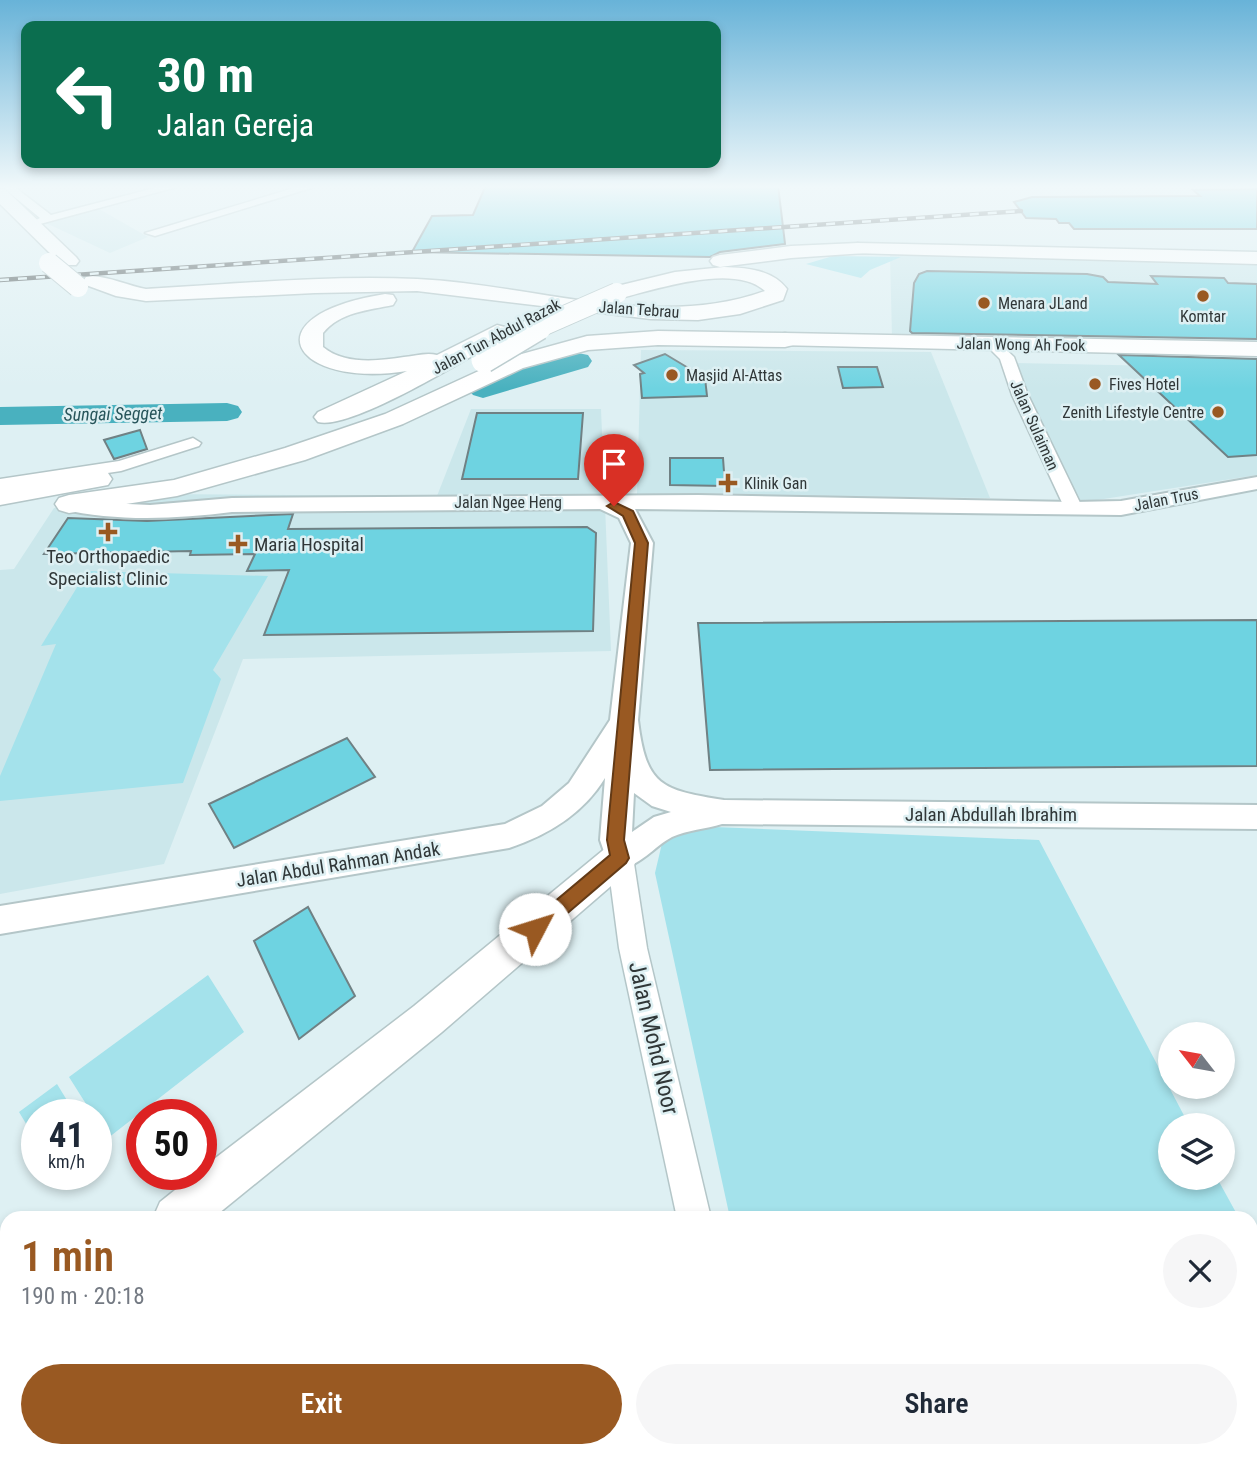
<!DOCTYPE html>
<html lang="en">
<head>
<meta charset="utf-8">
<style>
	body { margin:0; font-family:"Roboto Condensed",sans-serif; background:#f6f6f7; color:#1f2937; height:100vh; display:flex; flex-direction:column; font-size:26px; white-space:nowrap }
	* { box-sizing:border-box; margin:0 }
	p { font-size:23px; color:#747a83 }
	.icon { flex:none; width:38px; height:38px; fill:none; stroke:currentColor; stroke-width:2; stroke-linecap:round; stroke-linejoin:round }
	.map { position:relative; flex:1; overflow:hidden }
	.side { position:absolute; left:0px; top:1211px; width:1258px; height:247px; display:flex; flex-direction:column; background:#fff; border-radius:21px 21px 0 0; box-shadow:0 4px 10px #0003 }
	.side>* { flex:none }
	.top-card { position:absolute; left:21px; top:21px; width:700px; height:147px; border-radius:14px; box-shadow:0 4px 10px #0003; background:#0b6e4f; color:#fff; overflow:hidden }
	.needle { width:46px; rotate:301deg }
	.controls { position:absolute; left:1158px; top:1022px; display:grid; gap:14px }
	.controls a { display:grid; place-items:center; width:77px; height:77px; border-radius:50%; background:#fff; box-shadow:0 4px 10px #0003; font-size:35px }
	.speed { position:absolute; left:21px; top:1099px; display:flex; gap:14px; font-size:35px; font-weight:700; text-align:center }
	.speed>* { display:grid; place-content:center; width:91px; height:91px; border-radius:50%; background:#fff; box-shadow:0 4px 10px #0003; line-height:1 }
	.speed small { font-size:18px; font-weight:400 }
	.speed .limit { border:10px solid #d22; background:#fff; color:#111 }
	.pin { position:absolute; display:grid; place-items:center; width:60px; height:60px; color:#fff; margin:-72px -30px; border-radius:50% 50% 50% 0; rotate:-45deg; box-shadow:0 0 7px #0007 }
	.pin .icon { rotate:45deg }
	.me { position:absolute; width:77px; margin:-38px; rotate:50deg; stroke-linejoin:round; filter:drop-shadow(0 0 5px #0008) }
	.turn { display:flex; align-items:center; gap:24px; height:147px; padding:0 21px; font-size:32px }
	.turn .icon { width:91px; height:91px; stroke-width:2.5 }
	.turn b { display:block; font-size:49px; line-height:60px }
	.round { display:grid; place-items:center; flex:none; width:74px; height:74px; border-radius:37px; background:#f6f6f7 }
	.overview { display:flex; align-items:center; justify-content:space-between; height:119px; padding:0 21px }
	h1 { font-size:42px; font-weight:600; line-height:52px; color:#995922 }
	.action { display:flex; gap:14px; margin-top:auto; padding:14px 21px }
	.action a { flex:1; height:80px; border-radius:42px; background:#995922; color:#fff; font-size:28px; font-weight:600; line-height:80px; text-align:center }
	.action a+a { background:#f6f6f7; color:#1f2937 }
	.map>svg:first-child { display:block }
</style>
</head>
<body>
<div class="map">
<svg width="1257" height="1457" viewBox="0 0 1257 1457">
	<rect width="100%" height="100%" fill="#def0f3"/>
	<!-- built -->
	<g fill="#cbe7eb">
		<path d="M99 209 148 237 110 253 46 223Z"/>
		<path d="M890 255 1257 262V345L892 337Z"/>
		<path d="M641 350 931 352 990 498 637 494Z"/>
		<path d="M1014 363 1257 368V475L1078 503 1027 399Z"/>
		<path d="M471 409H601L611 651 243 659 164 864 0 894V570L14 569 54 508 159 494 437 496Z"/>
	</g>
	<!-- green -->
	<g fill="#a4e2eb">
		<path d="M833 256 901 257 870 270 861 278 806 264Z"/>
		<path d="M87 571 268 576 213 670 221 679 183 783 0 801V776L56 644 41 646Z"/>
		<path d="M690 826 1039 840 1189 1125H1171V1178H1217L1239 1218H730L655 873 663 839Z"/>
		<path d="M208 975 244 1032 108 1138 96 1115H93L69 1077Z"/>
		<path d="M57 1084 76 1115H37V1142L19 1112Z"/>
		<path d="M1251 1242 1257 1253V1457H782L781 1451H1251Z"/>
	</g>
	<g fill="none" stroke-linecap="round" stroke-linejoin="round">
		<!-- river -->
		<g fill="#49b1bf" fill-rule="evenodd">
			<path d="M578 353 588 355 592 361 588 367 483 398 473 395 468 389 473 383Z"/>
			<path d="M227 403 238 406 242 412 238 418 227 421 0 425V407Z"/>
		</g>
	</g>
	<!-- building -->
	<g fill="#6ed3e1" stroke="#708184" stroke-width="2">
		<path d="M486 185H778L785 244 720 252 710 257 412 252 432 216 473 215Z"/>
		<path d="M1257 189V229H1074L1069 223H1059L1056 219 1026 218 1014 202 1032 197 1200 196 1193 190Z"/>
		<path d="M927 271 1087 274 1103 277 1108 282 1157 284 1151 276 1224 278 1228 283 1257 284V339L912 333 910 331 914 283 919 274Z"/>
		<path d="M665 354 705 378 707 396 642 398 640 374 644 373 634 365Z"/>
		<path d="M1119 355 1257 359V455L1228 457Z"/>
		<path d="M838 367H877L883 387 843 388Z"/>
		<path d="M477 413H583L578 479H462Z"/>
		<path d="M140 430 147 449 114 459 104 440Z"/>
		<path d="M670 458H723L725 486 670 485Z"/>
		<path d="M293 514 288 529 587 527 596 533 593 631 264 635 289 570 247 571 255 554 190 555 191 551 44 554 68 518 147 521Z"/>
		<path d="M1257 620V766L710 770 698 623Z"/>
		<path d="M347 738 375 777 234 848 209 804Z"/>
		<path d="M308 907 355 996 299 1039 254 941Z"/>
	</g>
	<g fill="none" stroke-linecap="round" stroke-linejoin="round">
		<defs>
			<g id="minor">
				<path d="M0 185H12L51 215 166 185H184L40 224 34 221 40 218Z"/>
				<path d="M304 185H321L155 236 145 233Z"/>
				<path d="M992 340 997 341 1014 357 1028 395 1083 509 1080 513H1068L1065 509 1012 395 1000 359 985 344Z"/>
				<path d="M193 438 201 443 199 446 121 471 0 489V479L119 461Z"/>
				<path d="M620 846 629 850 633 857 647 948 711 1218H677L619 948 607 857 611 850Z"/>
				<path d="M726 1451H764L766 1457H728Z"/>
			</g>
			<path id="tertiary" d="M1257 477V489L1121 515 635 509 653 543 638 720C646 786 661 790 724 800L1257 805V829L722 824C706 829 687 830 672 837 651 848 634 875 609 866L600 840 605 778C583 814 548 835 509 848L0 934V906L505 824 542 806 569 783 610 720 631 543 619 518 600 509 232 512C176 519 117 522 61 509L58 504 61 499 69 497 106 503 150 505 232 498 698 495 1074 502 1121 501ZM634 793 652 806 671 812 654 817 632 832Z"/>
			<g id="secondary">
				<path d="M620 842 633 847 638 857 633 867 442 1032 213 1218H153L160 1202 195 1174H201V1169L414 1006 607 847Z"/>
				<path d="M7 1326V1378L0 1381V1329Z"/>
			</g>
			<g id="primary">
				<path d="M858 243 1257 252V264L851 253 849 249 851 245Z"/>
				<path d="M785 333 1257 342V356L777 345 774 340 777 335Z"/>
			</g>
			<g id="trunk">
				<path d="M0 189 6 190 76 257 79 261 76 265H62L0 204Z"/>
				<path d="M858 243 868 249 865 253 791 258 720 267 713 265 710 261 713 257 720 255 791 246Z"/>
				<path d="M724 267C746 268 772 269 787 289L783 300 740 314 698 320 651 319 417 291 315 293 146 301 116 296 86 285 83 281 86 277C101 273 128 286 146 289 236 284 327 275 417 279 530 284 656 331 765 291 734 262 654 290 617 299L609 298 606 293 609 288 675 272Z"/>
				<path d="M385 294 393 295 396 300 393 305C369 310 340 312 323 333V347C344 365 379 361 404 357 416 356 426 352 437 355L497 325 505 327 508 332 505 337C471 356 351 431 318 422L314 417 318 412 407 371C293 389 247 316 385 294Z"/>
				<path d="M658 331 785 333 793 335 796 340 793 345 785 347 658 345 588 350 523 368 403 424 305 460 177 496 69 513 59 510 55 504 59 498 69 495 174 480 285 448 385 414 507 358 587 336Z"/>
				<path d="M98 471 108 473 112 479 108 485 0 505V487Z"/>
			</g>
		</defs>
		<!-- minor casing -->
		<use href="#minor" stroke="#b4c6c8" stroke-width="3"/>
		<!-- tertiary casing -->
		<use href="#tertiary" stroke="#b4c6c8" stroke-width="4"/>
		<!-- secondary casing -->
		<use href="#secondary" stroke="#b4c6c8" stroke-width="3"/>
		<!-- primary casing -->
		<use href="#primary" stroke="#b4c6c8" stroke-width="3"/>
		<!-- trunk casing -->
		<use href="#trunk" stroke="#b4c6c8" stroke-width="3"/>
		<!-- minor -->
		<use href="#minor" fill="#fff" fill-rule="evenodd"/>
		<!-- tertiary -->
		<use href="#tertiary" fill="#fff" fill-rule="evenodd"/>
		<!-- secondary -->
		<use href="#secondary" fill="#fff" fill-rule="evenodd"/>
		<!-- primary -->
		<use href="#primary" fill="#fff" fill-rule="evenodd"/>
		<!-- trunk -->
		<use href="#trunk" fill="#fff" fill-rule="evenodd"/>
		<defs>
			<path id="rail" d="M0 280 1021 211"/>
		</defs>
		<!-- rail casing -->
		<use href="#rail" stroke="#515b5c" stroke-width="4.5"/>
		<!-- rail -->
		<use href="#rail" stroke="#def0f3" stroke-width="2.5" stroke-dasharray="9" stroke-linecap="butt"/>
		<defs>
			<g id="trunk-bridge-far1">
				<path d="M49 263 78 287"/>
				<path d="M535 329 617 293"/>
			</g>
			<path id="trunk-bridge" d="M484 360 539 327"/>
		</defs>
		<!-- trunk-bridge-far1 casing -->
		<use href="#trunk-bridge-far1" stroke="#b4c6c8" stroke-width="22" stroke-linecap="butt"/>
		<!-- trunk-bridge casing -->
		<use href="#trunk-bridge" stroke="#b4c6c8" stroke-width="28" stroke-linecap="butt"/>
		<!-- trunk-bridge-far1 -->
		<use href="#trunk-bridge-far1" stroke="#fff" stroke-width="20"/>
		<!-- trunk-bridge -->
		<use href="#trunk-bridge" stroke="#fff" stroke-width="25"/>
	</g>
	<!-- sky -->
	<linearGradient id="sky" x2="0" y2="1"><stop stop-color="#68b3d8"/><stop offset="0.48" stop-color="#f0f8fa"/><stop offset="1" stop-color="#f0f8fa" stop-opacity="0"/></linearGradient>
	<rect width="1257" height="389" fill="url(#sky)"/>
	<!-- route -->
	<path fill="#995922" stroke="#633a16" stroke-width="2" d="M614 502 633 511 648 543 626 816 624 840 629 858 626 863 542 935 535 938 528 935 525 929 528 924 610 855 607 840 609 816 635 543 623 516 607 506Z"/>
	<!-- markers -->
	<g fill="#995922" stroke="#def0f3" stroke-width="2.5">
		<circle cx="1203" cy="296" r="7"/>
		<circle cx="984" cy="303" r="7"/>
		<circle cx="672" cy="375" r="7"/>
		<circle cx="1095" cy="384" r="7"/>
		<circle cx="1218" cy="412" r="7"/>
		<path d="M724.5 472.5h7v7h7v7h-7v7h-7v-7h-7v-7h7z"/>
		<path d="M104.5 521.5h7v7h7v7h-7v7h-7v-7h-7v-7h7z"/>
		<path d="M234.5 533.5h7v7h7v7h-7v7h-7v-7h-7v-7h7z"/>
	</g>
	<g text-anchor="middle" stroke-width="5" stroke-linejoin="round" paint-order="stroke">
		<!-- far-poi labels -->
		<g font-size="16" fill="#303738" stroke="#def0f3" text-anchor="start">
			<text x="998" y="309">Menara JLand</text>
			<text x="1203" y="322" text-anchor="middle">Komtar</text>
			<text x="686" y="381">Masjid Al-Attas</text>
			<text x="1109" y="390">Fives Hotel</text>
			<text x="1204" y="418" text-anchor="end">Zenith Lifestyle Centre</text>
			<text x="744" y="489">Klinik Gan</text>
		</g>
		<!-- far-street labels -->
		<g font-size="16" fill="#303738" stroke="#def0f3">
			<text transform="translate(639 309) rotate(4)" y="6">Jalan Tebrau</text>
			<text transform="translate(496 336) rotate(-28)" y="6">Jalan Tun Abdul Razak</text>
			<text transform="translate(1021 344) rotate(1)" y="6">Jalan Wong Ah Fook</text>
			<text transform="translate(1035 425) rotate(66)" y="6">Jalan Sulaiman</text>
			<text transform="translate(1166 499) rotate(-11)" y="6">Jalan Trus</text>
			<text x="508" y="508">Jalan Ngee Heng</text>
		</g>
		<!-- far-water labels -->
		<g font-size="18" font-style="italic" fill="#27555b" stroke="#def0f3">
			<text transform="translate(113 414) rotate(-1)" y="6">Sungai Segget</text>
		</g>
		<!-- poi labels -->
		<g font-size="19" fill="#303738" stroke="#def0f3" text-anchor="start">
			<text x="254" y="551">Maria Hospital</text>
			<text x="108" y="563" text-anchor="middle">Teo Orthopaedic<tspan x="108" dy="22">Specialist Clinic</tspan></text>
		</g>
		<!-- street labels -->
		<g font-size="19" fill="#303738" stroke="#def0f3">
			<text x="991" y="821">Jalan Abdullah Ibrahim</text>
			<text transform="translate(338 864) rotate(-9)" y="7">Jalan Abdul Rahman Andak</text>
		</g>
		<!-- near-street labels -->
		<g font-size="23" fill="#303738" stroke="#def0f3">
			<text transform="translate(654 1038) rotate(77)" y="8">Jalan Mohd Noor</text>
		</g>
	</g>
</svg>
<div class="controls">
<a><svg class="needle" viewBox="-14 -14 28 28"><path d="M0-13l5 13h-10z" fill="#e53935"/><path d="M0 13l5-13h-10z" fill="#747a83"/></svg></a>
<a><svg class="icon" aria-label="layers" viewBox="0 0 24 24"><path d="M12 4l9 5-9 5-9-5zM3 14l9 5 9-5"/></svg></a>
</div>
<div class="speed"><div>41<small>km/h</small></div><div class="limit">50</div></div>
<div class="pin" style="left:614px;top:506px;background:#d93025"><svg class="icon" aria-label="arrive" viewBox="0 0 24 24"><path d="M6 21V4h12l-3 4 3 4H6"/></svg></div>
<svg class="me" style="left:535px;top:929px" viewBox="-20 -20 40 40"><circle r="19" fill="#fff"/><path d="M0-13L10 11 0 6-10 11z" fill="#995922"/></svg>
<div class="top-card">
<div class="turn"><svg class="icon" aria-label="left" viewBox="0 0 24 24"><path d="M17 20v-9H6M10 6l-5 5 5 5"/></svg><div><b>30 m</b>Jalan Gereja</div></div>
</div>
<section class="side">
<div class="overview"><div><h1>1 min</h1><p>190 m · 20:18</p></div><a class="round"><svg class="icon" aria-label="close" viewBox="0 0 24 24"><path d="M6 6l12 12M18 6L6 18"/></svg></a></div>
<div class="action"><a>Exit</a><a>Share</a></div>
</section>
</div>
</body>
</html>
